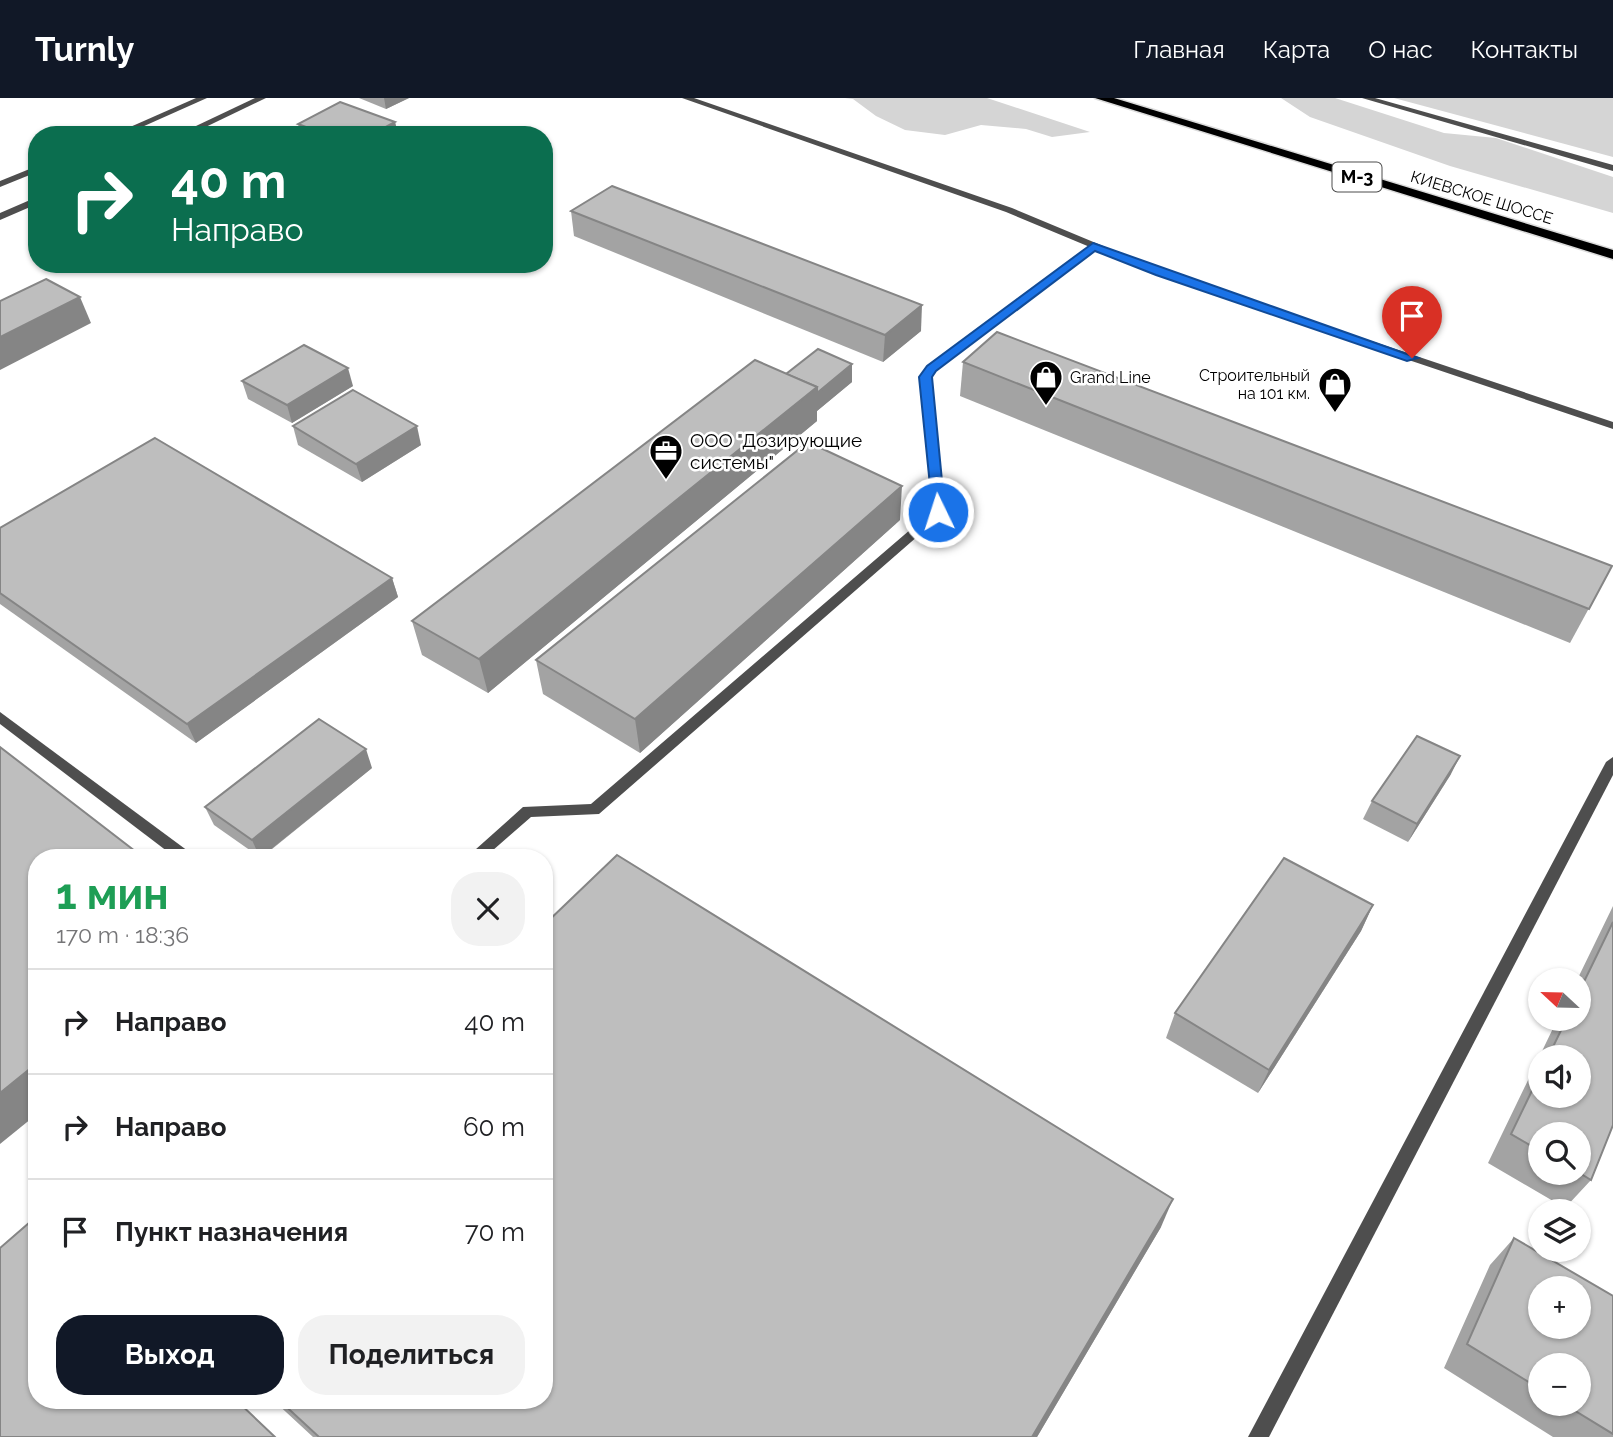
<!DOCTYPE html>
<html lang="ru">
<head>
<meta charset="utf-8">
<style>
	body { margin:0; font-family:Raleway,sans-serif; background:#f2f2f2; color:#202124; height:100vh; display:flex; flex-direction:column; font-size:26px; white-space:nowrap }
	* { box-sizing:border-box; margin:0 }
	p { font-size:23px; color:#757577 }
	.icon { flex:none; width:38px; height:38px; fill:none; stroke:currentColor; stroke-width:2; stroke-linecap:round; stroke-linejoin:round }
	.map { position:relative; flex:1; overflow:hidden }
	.side { position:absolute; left:28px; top:751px; width:525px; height:560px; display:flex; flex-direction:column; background:#fff; border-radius:28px; box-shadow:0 2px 5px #0004 }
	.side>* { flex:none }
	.banner { position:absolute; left:28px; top:28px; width:525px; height:147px; border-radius:28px; box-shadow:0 2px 5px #0004; background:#0b6e4f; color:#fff; overflow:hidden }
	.needle { width:46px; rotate:292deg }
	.fabs { position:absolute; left:1528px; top:870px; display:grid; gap:14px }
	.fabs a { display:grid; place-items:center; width:63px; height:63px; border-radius:50%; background:#fff; box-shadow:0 2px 5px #0004; font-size:35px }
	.pin { position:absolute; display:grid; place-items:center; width:60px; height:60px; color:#fff; margin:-72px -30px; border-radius:50% 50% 50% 0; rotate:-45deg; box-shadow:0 0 7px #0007 }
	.pin .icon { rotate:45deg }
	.me { position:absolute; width:77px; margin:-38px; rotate:356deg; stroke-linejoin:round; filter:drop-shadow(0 0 5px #0008) }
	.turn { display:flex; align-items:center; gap:24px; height:147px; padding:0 28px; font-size:32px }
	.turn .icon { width:91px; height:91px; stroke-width:2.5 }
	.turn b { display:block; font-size:49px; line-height:60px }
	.round { display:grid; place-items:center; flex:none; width:74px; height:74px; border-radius:28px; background:#f2f2f2 }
	.overview { display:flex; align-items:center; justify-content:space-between; height:119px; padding:0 28px }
	h1 { font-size:42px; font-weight:700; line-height:52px; color:#1e9e55 }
	.cta { display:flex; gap:14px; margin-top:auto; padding:14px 28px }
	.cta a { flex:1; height:80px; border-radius:28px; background:#111827; color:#fff; font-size:28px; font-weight:700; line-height:80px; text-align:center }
	.cta a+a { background:#f2f2f2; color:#202124 }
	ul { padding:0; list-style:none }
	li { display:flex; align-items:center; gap:21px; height:105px; padding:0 28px; border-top:2px solid #e0e0e0 }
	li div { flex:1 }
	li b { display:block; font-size:26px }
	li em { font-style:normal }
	header { display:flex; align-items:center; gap:42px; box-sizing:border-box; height:98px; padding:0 35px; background:#111827; color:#fff }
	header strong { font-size:33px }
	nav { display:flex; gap:38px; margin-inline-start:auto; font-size:24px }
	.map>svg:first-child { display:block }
</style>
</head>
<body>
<header>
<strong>Turnly</strong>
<nav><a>Главная</a><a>Карта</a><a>О нас</a><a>Контакты</a></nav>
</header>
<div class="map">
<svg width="1613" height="1339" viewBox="0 0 1613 1339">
	<rect width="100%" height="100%" fill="#fff"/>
	<!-- green -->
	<g fill="#d5d5d5">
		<path d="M845 0H987L1090 34 1052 39 1026 31 981 27 945 37 905 32 876 18 853 1Z"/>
		<path d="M1281 0H1335L1444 35 1496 40 1613 79V115L1450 68 1310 19Z"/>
		<path d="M1394 0H1613V59Z"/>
	</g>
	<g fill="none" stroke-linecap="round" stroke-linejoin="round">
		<defs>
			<path id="highway" d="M1095 0H1114L1613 152V161Z"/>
		</defs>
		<!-- highway casing -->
		<use href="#highway" stroke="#dbdbdb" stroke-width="3"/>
		<!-- lane -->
		<g fill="#4e4e4e" fill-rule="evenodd">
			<path d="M196 0H207L124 37H112Z"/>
			<path d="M255 0H266L189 37H177Z"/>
			<path d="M1362 0H1375L1613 67V73Z"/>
			<path d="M37 68V74L0 89V83Z"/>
			<path d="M37 99V106L0 122V115Z"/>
			<path d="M1090 147 1098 149 936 272 931 279 944 414 942 417 599 716 531 719 484 760H466L523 709 591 706 932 413 921 279 928 268Z"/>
			<path d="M0 614 192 756 194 760H176L0 626Z"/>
		</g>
		<!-- street -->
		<g fill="#4e4e4e" fill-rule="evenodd">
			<path d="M682 0H694L1012 110 1163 173 1613 324V331L1157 177 1006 114Z"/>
			<path d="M1613 659V677L1269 1339H1248L1606 664Z"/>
		</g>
		<!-- highway -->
		<use href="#highway" fill="#000" fill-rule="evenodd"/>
	</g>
	<!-- wall -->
	<g fill="#a3a3a3" fill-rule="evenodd">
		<path d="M359 0H409L386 11Z"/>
		<path d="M395 24 398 37H301L298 26Z"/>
		<path d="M571 113 921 233 883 264 574 138Z"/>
		<path d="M963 264 1612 468 1570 545 960 298Z"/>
		<path d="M852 266V284L817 313V323L488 595 422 557 412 523 786 276Z"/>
		<path d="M242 283 353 288 292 325 248 301Z"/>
		<path d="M293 328 421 347 362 384 298 347Z"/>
		<path d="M900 422 640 655 543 596 536 562Z"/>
		<path d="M0 430 392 480 398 499 196 645 0 506Z"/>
		<path d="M372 670 261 760 214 727 205 709Z"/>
		<path d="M1451 676 1408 744 1363 721 1372 703Z"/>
		<path d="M1373 807 1361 833 1258 995 1166 940 1175 915Z"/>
		<path d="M1613 808V1027L1591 1082 1565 1110 1488 1065 1558 920H1578V882H1577ZM1540 959H1578L1540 998ZM1540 1036 1578 1074H1540Z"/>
		<path d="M1161 1129 1037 1339H313L273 1302H544Z"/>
		<path d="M1514 1140 1613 1198V1339H1553L1444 1270 1490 1167ZM1540 1267 1578 1306H1540Z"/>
	</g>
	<!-- shaded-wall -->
	<g fill="#858585">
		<path d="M384 0H409L386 11Z"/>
		<path d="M395 24 398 37H371Z"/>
		<path d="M80 199 91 225 0 272V239Z"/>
		<path d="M922 207 921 233 883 264 885 237Z"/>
		<path d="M852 266V284L817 313V323L488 595 479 561 817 289Z"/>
		<path d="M348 270 353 288 292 325 287 307Z"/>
		<path d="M417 328 421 347 362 384 356 366Z"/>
		<path d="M902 388 900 422 640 655 635 621Z"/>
		<path d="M392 480 398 499 196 645 187 626Z"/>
		<path d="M366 651 372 670 260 760 252 742Z"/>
		<path d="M1460 658 1451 676 1408 744 1417 726Z"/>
		<path d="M1373 807 1361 833 1258 995 1269 972Z"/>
		<path d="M37 965V1016L0 1046V995Z"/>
		<path d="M1173 1101 1161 1129 1037 1339H1032Z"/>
	</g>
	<!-- building -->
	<g fill="#bebebe" stroke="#858585" stroke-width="2" fill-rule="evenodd">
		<path d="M340 4 395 24 371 37H327L298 26Z"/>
		<path d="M612 88 922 207 885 237 571 113Z"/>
		<path d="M46 181 80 199 0 239V203Z"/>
		<path d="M997 234 1612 468 1589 511 963 264Z"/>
		<path d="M304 247 348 270 287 307 242 283Z"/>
		<path d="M818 251 852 266 817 295V289L786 276Z"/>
		<path d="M755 262 817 289 479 561 412 523Z"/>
		<path d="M353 292 417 328 356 366 293 328Z"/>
		<path d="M155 340 392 480 187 626 0 495V430Z"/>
		<path d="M808 344 902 388 635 621 536 562Z"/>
		<path d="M319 621 366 651 252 742 205 709Z"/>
		<path d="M1417 638 1460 658 1417 726 1372 703Z"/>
		<path d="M0 649 144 760H37V965L0 995Z"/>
		<path d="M617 757 1173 1101 1032 1339H319L279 1302H544V827Z"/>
		<path d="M1284 760 1373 807 1269 972 1175 915Z"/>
		<path d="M1613 824V1027L1591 1082 1578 1074V1036H1540V1053L1511 1036 1540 976V998H1578V959H1548L1567 920H1578V896Z"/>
		<path d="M37 1118V1302H236L275 1339H0V1150Z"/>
		<path d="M1514 1140 1613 1198V1336L1564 1306H1578V1267H1540V1291L1467 1246ZM1540 1190H1578V1228H1540Z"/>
	</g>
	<!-- route -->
	<path fill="#1a73e8" stroke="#114b97" stroke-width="2" d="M1093 145 1418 260 1407 263 1156 177 1095 153 936 273 932 279 945 414 943 417H933L919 279 927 268Z"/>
	<!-- icons -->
	<defs>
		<symbol id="shop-pin" viewBox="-11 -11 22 30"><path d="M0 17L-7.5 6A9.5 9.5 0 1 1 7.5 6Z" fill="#000" stroke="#fff"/><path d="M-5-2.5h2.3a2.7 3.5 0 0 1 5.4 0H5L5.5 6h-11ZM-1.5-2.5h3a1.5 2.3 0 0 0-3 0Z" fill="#fff"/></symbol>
		<symbol id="office-pin" viewBox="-11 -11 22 30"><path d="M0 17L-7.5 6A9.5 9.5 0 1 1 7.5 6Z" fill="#000" stroke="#fff"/><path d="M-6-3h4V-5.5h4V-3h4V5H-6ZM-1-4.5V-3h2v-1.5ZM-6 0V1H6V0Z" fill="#fff"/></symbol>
	</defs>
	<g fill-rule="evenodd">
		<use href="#shop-pin" x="1027" y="260" width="38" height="52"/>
		<use href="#shop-pin" x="1316" y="267" width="38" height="52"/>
		<use href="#office-pin" x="647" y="334" width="38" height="52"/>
	</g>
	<g text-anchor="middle" stroke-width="5" stroke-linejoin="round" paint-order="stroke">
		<!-- far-street labels -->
		<g font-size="16" fill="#000" stroke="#fff">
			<text transform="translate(1482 99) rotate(17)" y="6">КИЕВСКОЕ ШОССЕ</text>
		</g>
		<!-- far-poi labels -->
		<g font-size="16" fill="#000" stroke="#fff" text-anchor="end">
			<text x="1310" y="283">Строительный<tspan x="1310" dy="18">на 101 км.</tspan></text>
			<text x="1070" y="285" text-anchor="start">Grand Line</text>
		</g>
		<!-- shield labels -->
		<rect fill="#fff" stroke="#4c4c4c" stroke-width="2" x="1332.5" y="64.5" width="49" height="29" rx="5"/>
		<g font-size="18" font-weight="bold" fill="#000">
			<text x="1357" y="85">М-3</text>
		</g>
		<!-- poi labels -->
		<g font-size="19" fill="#000" stroke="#fff" text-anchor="start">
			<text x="690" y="349">ООО "Дозирующие<tspan x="690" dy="22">системы"</tspan></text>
		</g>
	</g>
</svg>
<div class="fabs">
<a><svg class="needle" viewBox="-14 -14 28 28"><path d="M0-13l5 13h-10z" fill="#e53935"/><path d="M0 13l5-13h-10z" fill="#757577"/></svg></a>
<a><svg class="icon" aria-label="sound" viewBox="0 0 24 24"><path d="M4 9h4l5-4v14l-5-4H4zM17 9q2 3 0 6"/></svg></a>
<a><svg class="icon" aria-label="search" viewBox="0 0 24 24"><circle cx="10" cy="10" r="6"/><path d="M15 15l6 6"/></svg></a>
<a><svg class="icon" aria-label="layers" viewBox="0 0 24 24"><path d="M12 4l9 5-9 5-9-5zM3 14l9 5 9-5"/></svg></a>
<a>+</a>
<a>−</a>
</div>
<div class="pin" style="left:1412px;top:260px;background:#d93025"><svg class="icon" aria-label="arrive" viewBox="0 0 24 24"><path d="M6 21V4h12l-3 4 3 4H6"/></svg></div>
<svg class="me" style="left:938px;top:414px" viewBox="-20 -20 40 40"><circle r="17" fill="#1a73e8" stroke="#fff" stroke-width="3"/><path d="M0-11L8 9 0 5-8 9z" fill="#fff"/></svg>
<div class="banner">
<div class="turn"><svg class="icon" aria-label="right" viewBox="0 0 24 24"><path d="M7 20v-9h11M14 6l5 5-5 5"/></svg><div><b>40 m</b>Направо</div></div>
</div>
<section class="side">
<div class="overview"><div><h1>1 мин</h1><p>170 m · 18:36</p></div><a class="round"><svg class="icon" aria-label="close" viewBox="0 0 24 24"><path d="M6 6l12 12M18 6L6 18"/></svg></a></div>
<ul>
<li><svg class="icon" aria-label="right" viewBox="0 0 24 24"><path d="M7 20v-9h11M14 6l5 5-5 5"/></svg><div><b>Направо</b></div><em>40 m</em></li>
<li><svg class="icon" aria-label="right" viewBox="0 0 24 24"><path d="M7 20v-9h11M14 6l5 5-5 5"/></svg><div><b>Направо</b></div><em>60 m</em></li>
<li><svg class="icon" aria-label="arrive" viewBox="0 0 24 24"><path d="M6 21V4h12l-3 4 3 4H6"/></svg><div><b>Пункт назначения</b></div><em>70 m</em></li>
</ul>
<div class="cta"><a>Выход</a><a>Поделиться</a></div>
</section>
</div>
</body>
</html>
